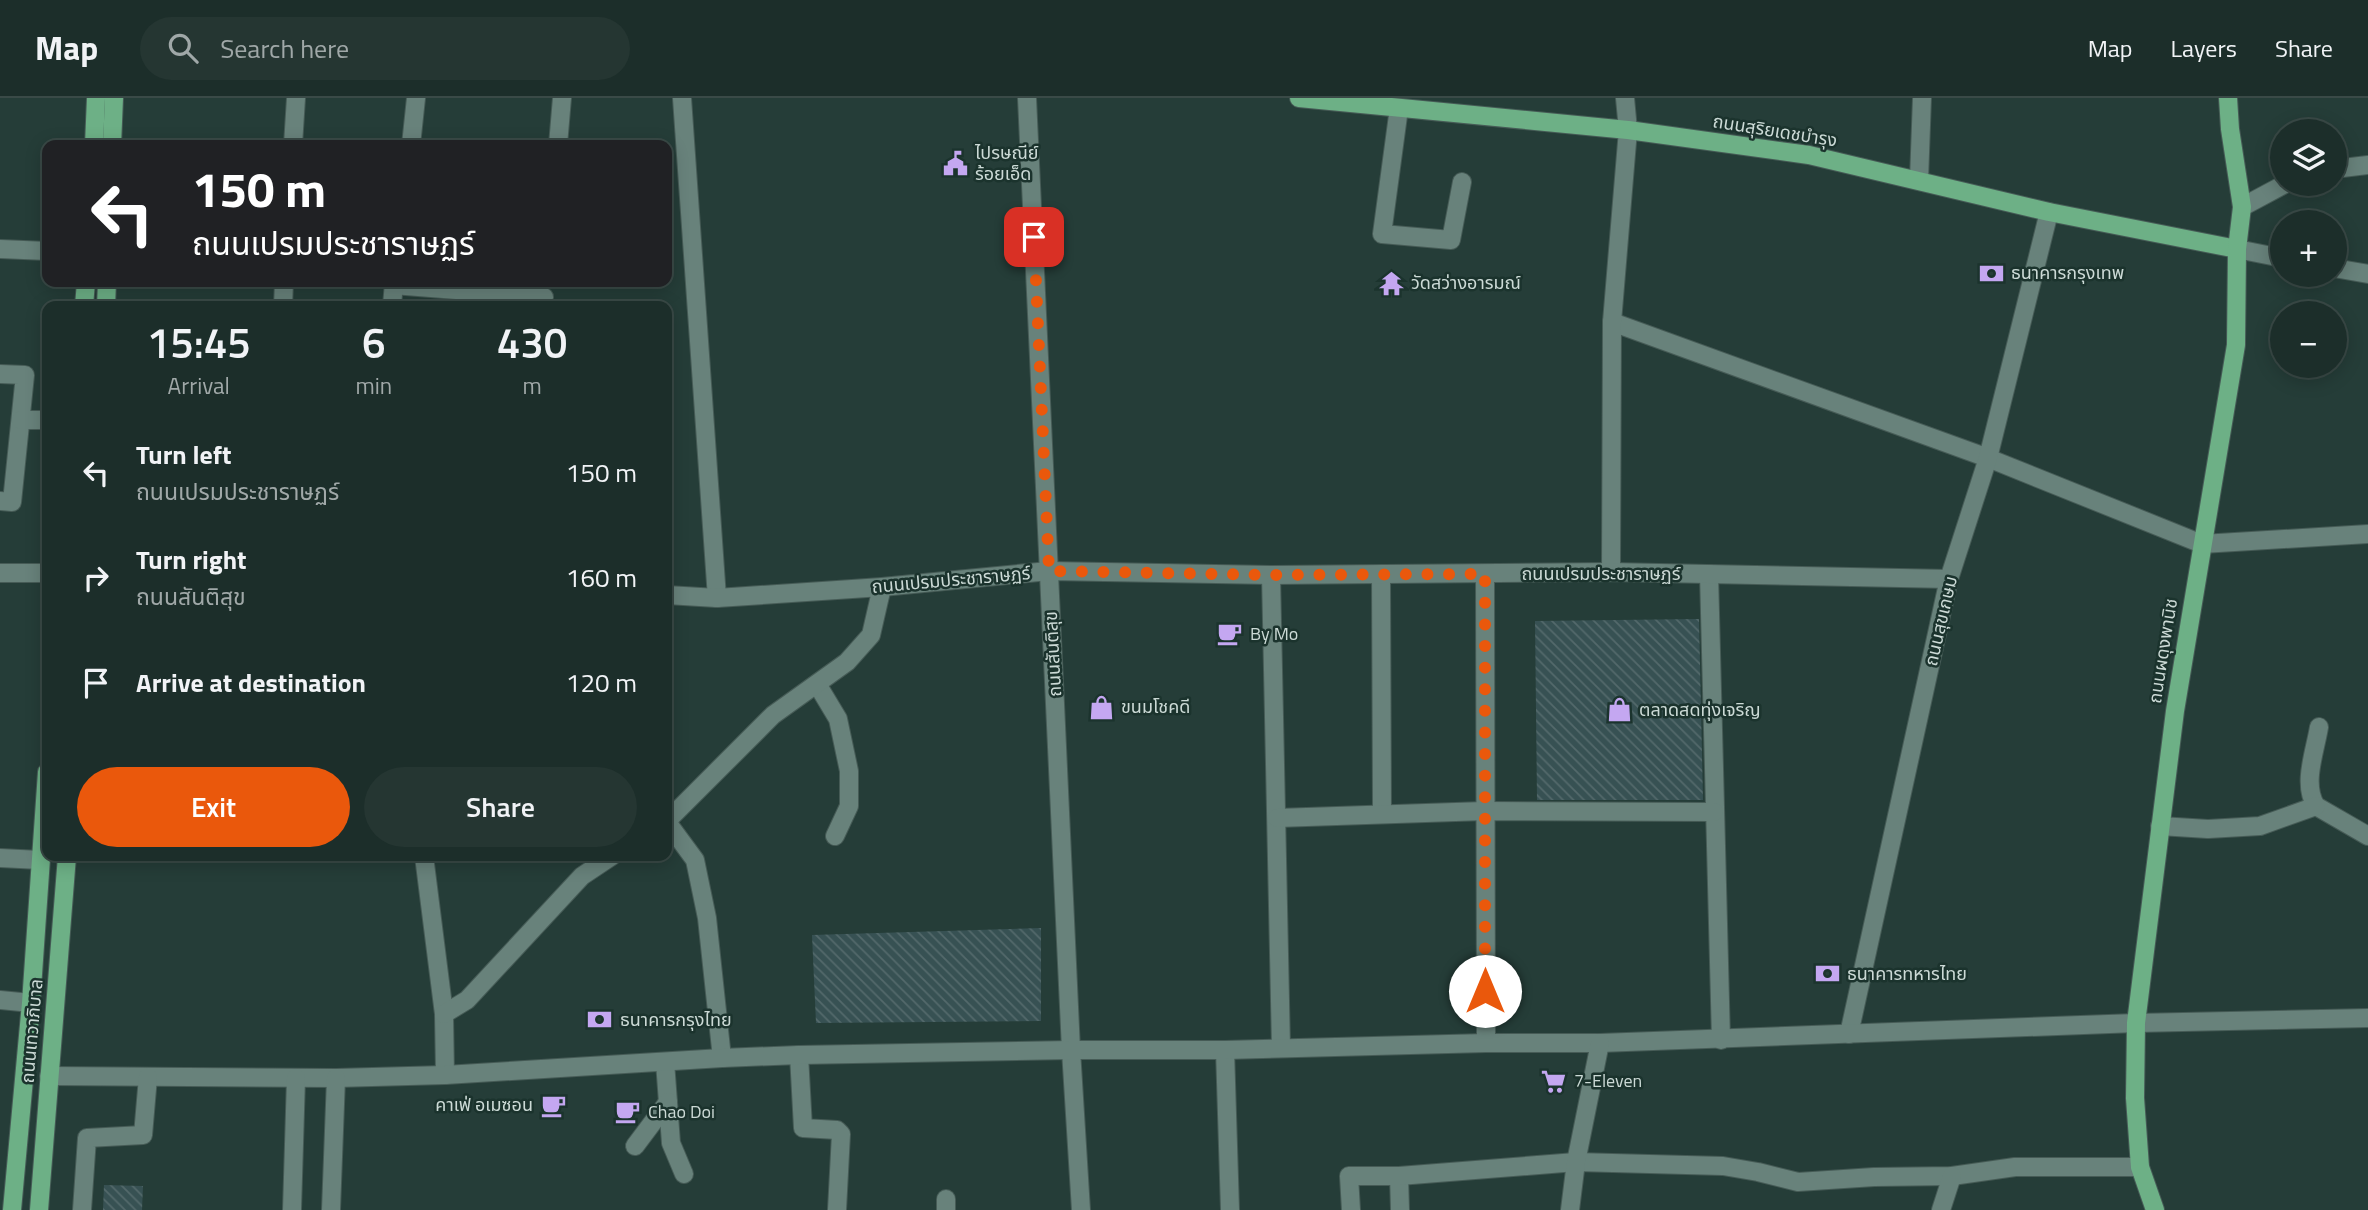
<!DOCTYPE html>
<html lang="en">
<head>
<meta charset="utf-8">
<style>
	body { margin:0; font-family:"Titillium Web","Noto Sans Thai",sans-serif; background:#253632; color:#f1f3f6; height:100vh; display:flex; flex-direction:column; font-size:26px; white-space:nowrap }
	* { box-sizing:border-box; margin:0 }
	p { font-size:23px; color:#a0a8a8 }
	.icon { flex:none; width:38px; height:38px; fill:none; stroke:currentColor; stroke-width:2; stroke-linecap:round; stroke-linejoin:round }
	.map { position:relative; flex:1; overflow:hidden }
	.side { position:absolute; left:42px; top:203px; width:630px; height:560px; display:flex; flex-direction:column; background:#1c2e2a; border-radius:14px; box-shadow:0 4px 18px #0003,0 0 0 2px #3a4a47 }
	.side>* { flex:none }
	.guide { position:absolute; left:42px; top:42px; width:630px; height:147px; border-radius:14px; box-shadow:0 4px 18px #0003,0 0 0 2px #3a4a47; background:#202124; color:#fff; overflow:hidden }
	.fabs { position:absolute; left:2270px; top:21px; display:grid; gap:14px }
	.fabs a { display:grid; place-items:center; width:77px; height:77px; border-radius:50%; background:#1c2e2a; box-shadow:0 4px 18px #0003,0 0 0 2px #3a4a47; font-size:35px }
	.pin { position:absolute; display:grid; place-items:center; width:60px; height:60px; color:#fff; margin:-30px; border-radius:14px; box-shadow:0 4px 10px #0006 }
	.me { position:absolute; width:77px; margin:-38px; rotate:0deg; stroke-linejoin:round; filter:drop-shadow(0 0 5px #0008) }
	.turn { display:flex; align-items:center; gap:24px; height:147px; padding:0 35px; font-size:32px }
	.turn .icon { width:91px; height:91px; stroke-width:2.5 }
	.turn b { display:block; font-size:49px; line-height:60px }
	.eta { display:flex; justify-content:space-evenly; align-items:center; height:119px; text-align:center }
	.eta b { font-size:42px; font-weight:600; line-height:49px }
	.primary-button { display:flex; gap:14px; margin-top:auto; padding:14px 35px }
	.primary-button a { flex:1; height:80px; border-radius:42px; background:#ea580c; color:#fff; font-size:28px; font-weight:600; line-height:80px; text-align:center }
	.primary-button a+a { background:#253632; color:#f1f3f6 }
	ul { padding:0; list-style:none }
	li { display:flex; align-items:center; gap:21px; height:105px; padding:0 35px }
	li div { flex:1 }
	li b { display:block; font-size:26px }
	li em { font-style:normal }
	header { display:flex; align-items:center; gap:42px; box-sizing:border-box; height:98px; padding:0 35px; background:#1c2e2a; border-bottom:2px solid #3a4a47 }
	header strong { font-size:33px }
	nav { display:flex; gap:38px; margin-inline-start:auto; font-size:24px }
	.search { width:490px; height:63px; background:#253632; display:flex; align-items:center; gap:18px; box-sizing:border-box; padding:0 24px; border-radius:38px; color:#a0a8a8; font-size:26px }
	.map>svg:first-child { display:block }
</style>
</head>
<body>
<header>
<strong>Map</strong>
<div class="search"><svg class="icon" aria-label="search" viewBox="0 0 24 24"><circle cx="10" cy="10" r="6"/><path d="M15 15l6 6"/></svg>Search here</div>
<nav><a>Map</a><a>Layers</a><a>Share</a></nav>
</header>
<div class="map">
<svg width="2368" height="1112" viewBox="0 0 2368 1112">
	<defs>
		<pattern id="building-back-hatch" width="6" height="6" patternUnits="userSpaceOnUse" patternTransform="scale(1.75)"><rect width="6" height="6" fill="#375153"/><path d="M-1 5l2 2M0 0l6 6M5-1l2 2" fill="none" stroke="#53696b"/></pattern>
	</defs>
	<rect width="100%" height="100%" fill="#253d38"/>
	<!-- building -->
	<g fill="url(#building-back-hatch)">
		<path d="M1699 521 1703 702H1537L1535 523Z"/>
		<path d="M1041 830V923L816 925 812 837Z"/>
		<path d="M104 1087 143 1088 142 1112H103Z"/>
	</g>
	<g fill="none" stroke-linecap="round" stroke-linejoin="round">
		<defs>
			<g id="minor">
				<path d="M682 0 717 500"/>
				<path d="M1027 0 1071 952 1081 1112"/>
				<path d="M1399 10 1382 136 1451 142 1462 84"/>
				<path d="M293 47 296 0"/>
				<path d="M411 47 416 0"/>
				<path d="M558 47 562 0"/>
				<path d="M2334 71 2368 67"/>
				<path d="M1919 82 1922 0"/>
				<path d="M2242 109 2285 86"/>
				<path d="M0 151 47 153"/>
				<path d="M2237 151 2282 160"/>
				<path d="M2334 170 2368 176"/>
				<path d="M393 187 544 199"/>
				<path d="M283 208 284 184"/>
				<path d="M392 208 394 184"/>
				<path d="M1612 224 1988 360 2202 446 2368 436"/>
				<path d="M0 276 25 277 12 404 0 403"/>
				<path d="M21 322H47"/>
				<path d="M1611 474 1612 224 1628 32 1625 0"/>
				<path d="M0 475H47"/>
				<path d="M1381 476 1382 716"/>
				<path d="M1485 476 1486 945"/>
				<path d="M1709 476 1721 942"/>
				<path d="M1271 477 1281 950"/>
				<path d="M667 497 717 500 882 489 1049 473 1271 477 1611 474 1949 481"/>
				<path d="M817 586 838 621 849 673V708L835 738"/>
				<path d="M2319 629C2315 654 2302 686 2316 708L2368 738"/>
				<path d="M1277 720 1485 713 1714 714"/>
				<path d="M667 723 773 617 847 564 871 537 882 489"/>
				<path d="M667 724 695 762 707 820 722 960"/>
				<path d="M2160 728 2208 731 2260 728 2316 708"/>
				<path d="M424 758 444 916 445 977"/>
				<path d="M0 760 40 762"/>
				<path d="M0 902 31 905"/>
				<path d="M444 916 467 902 582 778 612 758"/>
				<path d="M1849 936 1949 481 1988 360 2049 114"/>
				<path d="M1225 952 1230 1112"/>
				<path d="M799 957 803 1030 837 1032 841 1036 837 1112"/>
				<path d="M665 964 671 1045 684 1076"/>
				<path d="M49 978 336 980 445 977 722 960 799 957 1071 952H1225L1486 945H1600L2136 925 2368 920"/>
				<path d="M635 1048 668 1004"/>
				<path d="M1399 1078 1400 1112"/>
				<path d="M946 1101V1112"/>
				<path d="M82 1112 87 1040 143 1037 148 979"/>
				<path d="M292 1112 296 980"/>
				<path d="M331 1112 336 980"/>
				<path d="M1351 1112 1349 1078H1399L1576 1064 1723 1068 1758 1074 1798 1084 1874 1079 1952 1078 2015 1069H2140"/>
				<path d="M1570 1112 1576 1064 1600 945"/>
				<path d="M1941 1112 1952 1078"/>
			</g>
			<g id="major">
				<path d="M1299 0 1628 32 1809 57 2049 114 2237 151"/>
				<path d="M94 47 96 0"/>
				<path d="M112 47 114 0"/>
				<path d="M84 208 86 184"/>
				<path d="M106 208 107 184"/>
				<path d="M12 1112 31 905 47 674"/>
				<path d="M39 1112 67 758"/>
				<path d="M2155 1112 2140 1069 2135 1000 2136 925 2175 613 2236 247 2237 151 2242 109 2230 31 2228 0"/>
			</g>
		</defs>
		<!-- minor casing -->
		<use href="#minor" stroke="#465b56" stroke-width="20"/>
		<!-- major casing -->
		<use href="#major" stroke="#465b56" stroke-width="20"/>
		<!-- minor -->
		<use href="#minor" stroke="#68827b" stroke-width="18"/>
		<!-- major -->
		<use href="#major" stroke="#6db086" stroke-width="18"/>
	</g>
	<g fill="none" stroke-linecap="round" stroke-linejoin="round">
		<!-- route -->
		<path stroke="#ea580c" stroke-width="12" stroke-dasharray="0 21.6" d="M1034 139 1049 473 1271 477 1485 476V893"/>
	</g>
	<!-- icons -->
	<defs>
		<symbol id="civic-bare" viewBox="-9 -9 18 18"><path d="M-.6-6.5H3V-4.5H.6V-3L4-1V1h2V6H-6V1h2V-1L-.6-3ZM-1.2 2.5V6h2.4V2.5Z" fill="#c4a7f1" stroke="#1b332d" stroke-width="2.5" paint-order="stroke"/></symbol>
		<symbol id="bank-bare" viewBox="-9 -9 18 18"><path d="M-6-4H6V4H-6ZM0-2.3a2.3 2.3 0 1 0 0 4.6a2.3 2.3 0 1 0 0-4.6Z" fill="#c4a7f1" stroke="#1b332d" stroke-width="2.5" paint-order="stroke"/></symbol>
		<symbol id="temple-bare" viewBox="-9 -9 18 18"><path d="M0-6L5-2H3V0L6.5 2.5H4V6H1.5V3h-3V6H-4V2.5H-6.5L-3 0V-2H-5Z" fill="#c4a7f1" stroke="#1b332d" stroke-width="2.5" paint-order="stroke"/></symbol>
		<symbol id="cafe-bare" viewBox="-9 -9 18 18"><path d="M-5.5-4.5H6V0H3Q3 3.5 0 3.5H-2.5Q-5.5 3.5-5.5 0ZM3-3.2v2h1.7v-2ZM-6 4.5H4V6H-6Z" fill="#c4a7f1" stroke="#1b332d" stroke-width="2.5" paint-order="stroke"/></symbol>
		<symbol id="shop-bare" viewBox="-9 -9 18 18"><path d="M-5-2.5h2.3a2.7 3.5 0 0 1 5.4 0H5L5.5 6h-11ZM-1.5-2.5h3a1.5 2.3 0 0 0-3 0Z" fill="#c4a7f1" stroke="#1b332d" stroke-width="2.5" paint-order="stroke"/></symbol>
		<symbol id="supermarket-bare" viewBox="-9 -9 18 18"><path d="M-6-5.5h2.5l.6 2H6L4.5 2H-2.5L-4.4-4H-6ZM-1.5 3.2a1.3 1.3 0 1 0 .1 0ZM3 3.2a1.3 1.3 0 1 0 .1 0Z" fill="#c4a7f1" stroke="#1b332d" stroke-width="2.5" paint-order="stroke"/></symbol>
	</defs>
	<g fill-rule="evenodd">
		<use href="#civic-bare" x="938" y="48" width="35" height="35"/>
		<use href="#bank-bare" x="1974" y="158" width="35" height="35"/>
		<use href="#temple-bare" x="1374" y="168" width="35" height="35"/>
		<use href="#cafe-bare" x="1212" y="518" width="35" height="35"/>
		<use href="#shop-bare" x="1084" y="592" width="35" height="35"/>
		<use href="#shop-bare" x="1602" y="594" width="35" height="35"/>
		<use href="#bank-bare" x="1810" y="858" width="35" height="35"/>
		<use href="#bank-bare" x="582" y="904" width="35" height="35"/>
		<use href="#supermarket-bare" x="1536" y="966" width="35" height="35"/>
		<use href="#cafe-bare" x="536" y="990" width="35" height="35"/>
		<use href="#cafe-bare" x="610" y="996" width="35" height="35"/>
	</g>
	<g text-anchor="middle" stroke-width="5" stroke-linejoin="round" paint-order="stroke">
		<!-- street labels -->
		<g font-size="18" fill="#ccdad6" stroke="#1b332d">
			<text transform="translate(1775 33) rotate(9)" y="6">ถนนสุริยเดชบำรุง</text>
			<text x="1601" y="482">ถนนเปรมประชาราษฏร์</text>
			<text transform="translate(951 482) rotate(-5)" y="6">ถนนเปรมประชาราษฏร์</text>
			<text transform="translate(1941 523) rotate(-77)" y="6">ถนนสุขเกษม</text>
			<text transform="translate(2163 553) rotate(-81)" y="6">ถนนผดุงพานิช</text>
			<text transform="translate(1053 556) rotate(-93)" y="6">ถนนสันติสุข</text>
			<text transform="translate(32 933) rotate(-85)" y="6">ถนนเทวาภิบาล</text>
		</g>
		<!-- poi labels -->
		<g font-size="18" fill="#ccdad6" stroke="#1b332d" text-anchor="start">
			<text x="975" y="61">ไปรษณีย์<tspan x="975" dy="21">ร้อยเอ็ด</tspan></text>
			<text x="2011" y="181">ธนาคารกรุงเทพ</text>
			<text x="1411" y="191">วัดสว่างอารมณ์</text>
			<text x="1250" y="542">By Mo</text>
			<text x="1121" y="615">ขนมโชคดี</text>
			<text x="1639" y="618">ตลาดสดทุ่งเจริญ</text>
			<text x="1847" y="882">ธนาคารทหารไทย</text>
			<text x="620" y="928">ธนาคารกรุงไทย</text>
			<text x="1574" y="989">7-Eleven</text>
			<text x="533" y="1013" text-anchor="end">คาเฟ่ อเมซอน</text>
			<text x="648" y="1020">Chao Doi</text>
		</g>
	</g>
</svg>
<div class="fabs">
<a><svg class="icon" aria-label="layers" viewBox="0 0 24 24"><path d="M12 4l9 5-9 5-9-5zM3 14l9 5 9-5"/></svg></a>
<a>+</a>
<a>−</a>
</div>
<div class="pin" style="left:1034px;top:139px;background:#d93025"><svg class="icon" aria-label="arrive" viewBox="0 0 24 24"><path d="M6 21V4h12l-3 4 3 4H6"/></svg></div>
<svg class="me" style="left:1485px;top:893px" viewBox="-20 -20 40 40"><circle r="19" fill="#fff"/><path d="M0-13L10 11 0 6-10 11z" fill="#ea580c"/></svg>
<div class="guide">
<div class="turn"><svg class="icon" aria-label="left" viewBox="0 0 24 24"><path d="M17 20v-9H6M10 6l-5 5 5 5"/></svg><div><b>150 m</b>ถนนเปรมประชาราษฏร์</div></div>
</div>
<section class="side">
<div class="eta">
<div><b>15:45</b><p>Arrival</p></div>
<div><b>6</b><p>min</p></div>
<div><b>430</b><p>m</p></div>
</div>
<ul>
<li><svg class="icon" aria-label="left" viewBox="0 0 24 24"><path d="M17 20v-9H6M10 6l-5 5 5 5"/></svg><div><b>Turn left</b><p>ถนนเปรมประชาราษฏร์</p></div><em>150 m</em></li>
<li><svg class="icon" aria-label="right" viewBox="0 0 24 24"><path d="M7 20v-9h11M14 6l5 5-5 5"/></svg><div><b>Turn right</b><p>ถนนสันติสุข</p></div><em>160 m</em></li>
<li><svg class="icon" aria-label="arrive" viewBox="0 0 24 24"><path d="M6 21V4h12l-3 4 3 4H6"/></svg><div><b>Arrive at destination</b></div><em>120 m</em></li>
</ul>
<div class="primary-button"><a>Exit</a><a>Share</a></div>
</section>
</div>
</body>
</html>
